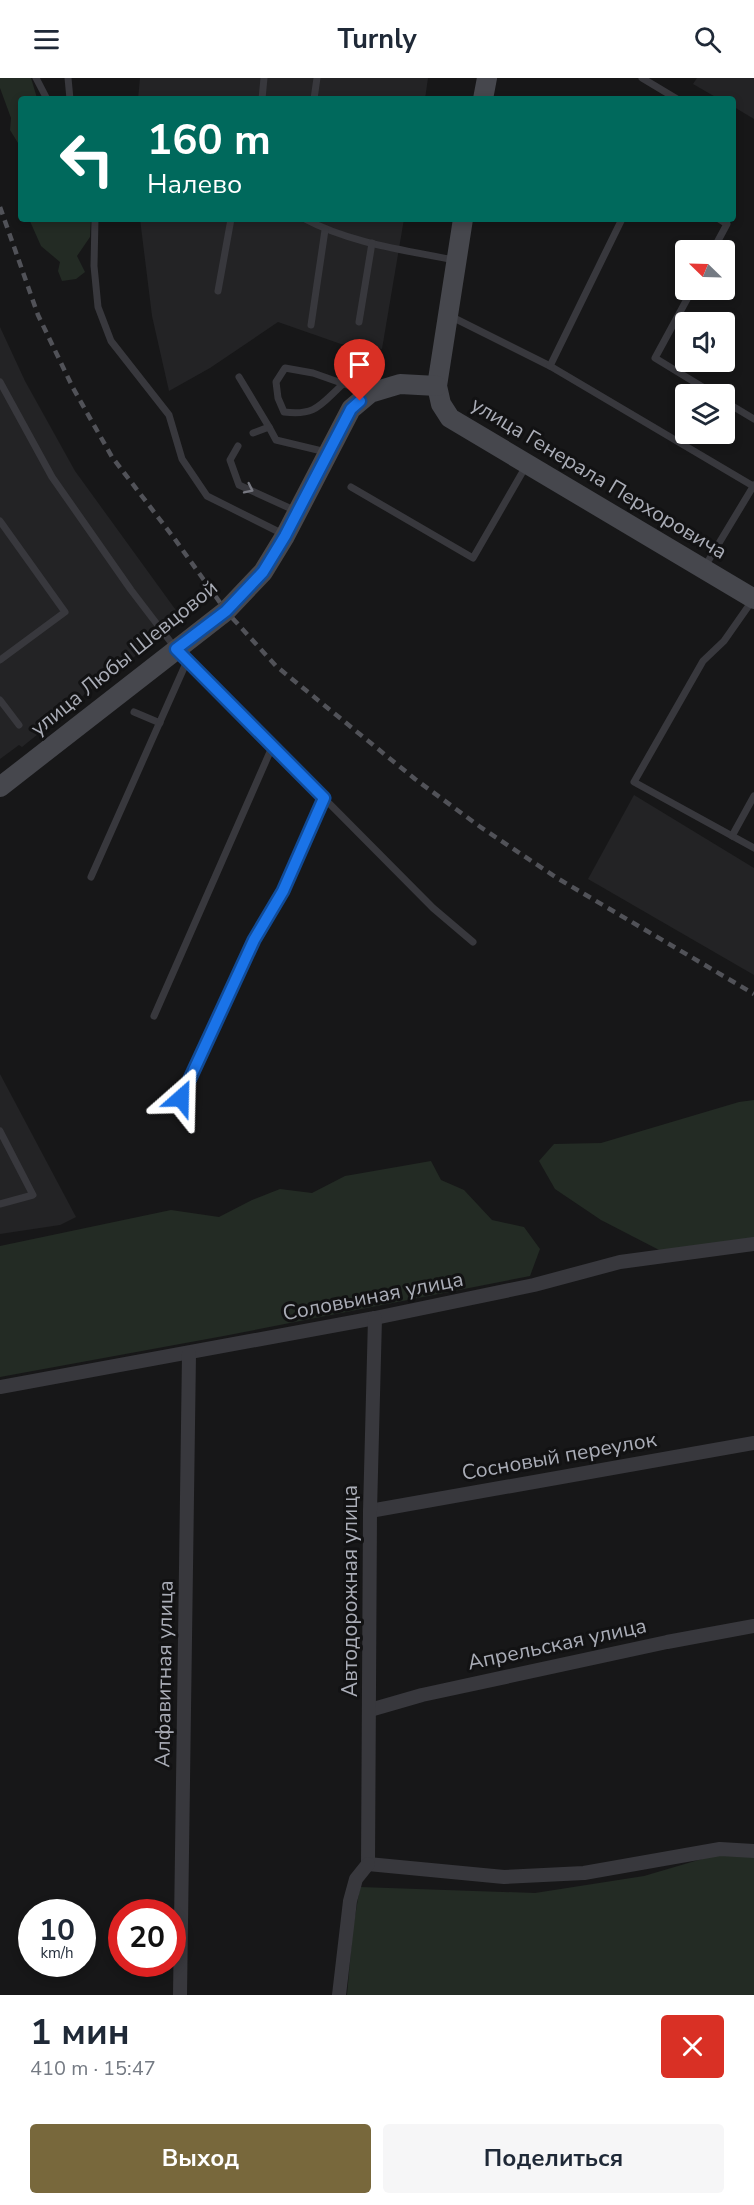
<!DOCTYPE html>
<html lang="ru">
<head>
<meta charset="utf-8">
<style>
	body { margin:0; font-family:"Nunito Sans",sans-serif; background:#f6f6f7; color:#1f2937; height:100vh; display:flex; flex-direction:column; font-size:22px; white-space:nowrap }
	* { box-sizing:border-box; margin:0 }
	p { font-size:20px; color:#747a83 }
	.icon { flex:none; width:33px; height:33px; fill:none; stroke:currentColor; stroke-width:2; stroke-linecap:round; stroke-linejoin:round }
	.map { position:relative; height:1917px; overflow:hidden }
	.panel { display:flex; flex-direction:column; background:#fff; flex:1 }
	.panel>* { flex:none }
	.hud { position:absolute; left:18px; top:18px; width:718px; height:126px; border-radius:6px; box-shadow:0 3px 9px #0003; background:#00695c; color:#fff; overflow:hidden }
	.needle { width:39px; rotate:293deg }
	.buttons { position:absolute; left:675px; top:162px; display:grid; gap:12px }
	.buttons a { display:grid; place-items:center; width:60px; height:60px; border-radius:6px; background:#fff; box-shadow:0 3px 9px #0003; font-size:30px }
	.speed { position:absolute; left:18px; top:1821px; display:flex; gap:12px; font-size:30px; font-weight:700; text-align:center }
	.speed>* { display:grid; place-content:center; width:78px; height:78px; border-radius:50%; background:#fff; box-shadow:0 3px 9px #0003; line-height:1 }
	.speed small { font-size:15px; font-weight:400 }
	.speed .limit { border:9px solid #d22; background:#fff; color:#111 }
	.pin { position:absolute; display:grid; place-items:center; width:51px; height:51px; color:#fff; margin:-62px -26px; border-radius:50% 50% 50% 0; rotate:-45deg; box-shadow:0 0 6px #0007 }
	.pin .icon { rotate:45deg }
	.me { position:absolute; width:66px; margin:-33px; rotate:25deg; stroke-linejoin:round; filter:drop-shadow(0 0 4px #0008) }
	.turn { display:flex; align-items:center; gap:21px; height:126px; padding:0 30px; font-size:27px }
	.turn .icon { width:78px; height:78px; stroke-width:2.5 }
	.turn b { display:block; font-size:42px; line-height:51px }
	.round { display:grid; place-items:center; flex:none; width:63px; height:63px; border-radius:6px; background:#f6f6f7 }
	.summary { display:flex; align-items:center; justify-content:space-between; height:102px; padding:0 30px }
	h1 { font-size:36px; font-weight:700; line-height:45px }
	.primary-button { display:flex; gap:12px; margin-top:auto; padding:12px 30px }
	.primary-button a { flex:1; height:69px; border-radius:6px; background:#78683c; color:#fff; font-size:24px; font-weight:700; line-height:69px; text-align:center }
	.primary-button a+a { background:#f6f6f7; color:#1f2937 }
	header { display:flex; justify-content:space-between; align-items:center; height:78px; padding:0 30px; background:#fff; font-size:27px; font-weight:700 }
	.map>svg:first-child { display:block }
</style>
</head>
<body>
<header><svg class="icon" aria-label="menu" viewBox="0 0 24 24"><path d="M4 6h16M4 12h16M4 18h16"/></svg>Turnly<svg class="icon" aria-label="search" viewBox="0 0 24 24"><circle cx="10" cy="10" r="6"/><path d="M15 15l6 6"/></svg></header>
<div class="map">
<svg width="754" height="1917" viewBox="0 0 754 1917">
	<rect width="100%" height="100%" fill="#171718"/>
	<!-- built -->
	<g fill="#232325">
		<path d="M140 0H428L425 21H138Z"/>
		<path d="M697 0H754V41L734 29V21H719L693 6Z"/>
		<path d="M140 141H404L382 271 341 266 278 244 210 290 169 313 152 238Z"/>
		<path d="M0 249 25 303 75 393 183 542 36 653 38 656 22 669 19 667 0 681Z"/>
		<path d="M634 717 754 790V897L588 801Z"/>
		<path d="M0 996 76 1139 60 1147 0 1156Z"/>
	</g>
	<!-- green -->
	<g fill="#232b24">
		<path d="M0 0H31L37 20 21 21V93L18 88V65L10 52 11 40 0 10Z"/>
		<path d="M29 141H91L90 159 77 178 85 194 76 201 62 203 58 193 60 184 41 168Z"/>
		<path d="M754 1022V1160L663 1174 601 1142 555 1111 539 1083 554 1066 601 1065 739 1024Z"/>
		<path d="M431 1083 441 1102 464 1112 492 1142 524 1149 540 1171 530 1198 229 1257 0 1299V1168L171 1132 219 1139 252 1122 280 1111 312 1115 345 1098Z"/>
		<path d="M754 1777V1917H347L353 1850 360 1809 535 1815 644 1798 712 1778Z"/>
	</g>
	<g fill="none" stroke-linecap="round" stroke-linejoin="round">
		<!-- lane -->
		<g stroke="#38383d" stroke-width="7">
			<path d="M36 0 47 21"/>
			<path d="M68 0 70 21"/>
			<path d="M642 0 677 21"/>
			<path d="M262 21 264 0"/>
			<path d="M314 21 317 0"/>
			<path d="M95 141 94 188 98 229 111 263 169 337 182 381 207 418 283 456"/>
			<path d="M305 141C350 165 404 172 454 182"/>
			<path d="M713 172 727 146 719 141"/>
			<path d="M692 212 655 280 714 316"/>
			<path d="M218 213 231 141"/>
			<path d="M450 238 550 288 753 408"/>
			<path d="M359 244 372 165"/>
			<path d="M311 247 325 152"/>
			<path d="M550 288 622 141"/>
			<path d="M239 299 269 349"/>
			<path d="M0 304 52 399 131 512 176 571 433 830 473 864"/>
			<path d="M342 307C320 327 316 338 284 334L278 320 276 304 285 290 313 295 367 314"/>
			<path d="M724 323 754 341"/>
			<path d="M253 355 269 349 276 362 326 374"/>
			<path d="M238 368 230 382 239 407 296 433"/>
			<path d="M351 409 473 480 526 388"/>
			<path d="M0 443 65 534 0 582"/>
			<path d="M704 490 754 407"/>
			<path d="M752 523 724 563 703 583 634 704 754 770"/>
			<path d="M0 622 19 647"/>
			<path d="M134 634 160 645"/>
			<path d="M732 758 754 718"/>
			<path d="M91 799 187 583"/>
			<path d="M154 938 273 667"/>
			<path d="M181 1020 254 862 283 814 324 720"/>
			<path d="M0 1053 33 1117 0 1126"/>
		</g>
		<!-- street -->
		<g stroke="#38383d" stroke-width="14">
			<path d="M0 1309 375 1240 534 1207 620 1184 754 1166"/>
			<path d="M370 1433 754 1365"/>
			<path d="M370 1632 422 1617 667 1564 754 1548"/>
			<path d="M368 1786 370 1433 375 1240"/>
			<path d="M368 1786 504 1799 584 1795 720 1771 754 1773"/>
			<path d="M180 1917 189 1276"/>
			<path d="M339 1917 350 1823 356 1801 368 1786"/>
		</g>
		<!-- secondary -->
		<g stroke="#46474d" stroke-width="20">
			<path d="M483 21 487 0"/>
			<path d="M463 141 437 308 441 326 450 340 754 521"/>
			<path d="M0 709 226 533 263 494 285 458 351 331 370 315 400 306 437 308"/>
		</g>
		<!-- rail -->
		<path stroke="#515258" stroke-width="4.5" stroke-dasharray="8 6" stroke-linecap="butt" d="M0 129 38 237 73 310 112 379 174 460 226 533 276 588 415 701 479 748 557 800 754 916"/>
	</g>
	<!-- one-way arrows -->
	<defs><path id="oneway-chevron" d="M-2-3.5L2.5 0L-2 3.5" fill="none" stroke-width="1.6" stroke-linecap="round" stroke-linejoin="round" transform="scale(1.5)"/></defs>
	<use stroke="#777880" href="#oneway-chevron" transform="translate(249 411) rotate(26)"/>
	<g fill="none" stroke-linecap="round" stroke-linejoin="round">
		<defs>
			<path id="route" d="M181 1020 254 862 283 813 324 720 176 571 226 533 263 494 285 458 351 331 360 323"/>
		</defs>
		<!-- route casing -->
		<use href="#route" stroke="#114b97" stroke-width="15"/>
		<!-- route -->
		<use href="#route" stroke="#1a73e8" stroke-width="10"/>
	</g>
	<g text-anchor="middle" stroke-width="6" stroke-linejoin="round" paint-order="stroke">
		<!-- street labels -->
		<g font-size="21" fill="#aaadb7" stroke="#121213">
			<text transform="translate(599 400) rotate(31)" y="7">улица Генерала Перхоровича</text>
			<text transform="translate(124 580) rotate(-39)" y="7">улица Любы Шевцовой</text>
			<text transform="translate(373 1218) rotate(-11)" y="7">Соловьиная улица</text>
			<text transform="translate(559 1378) rotate(-10)" y="7">Сосновый переулок</text>
			<text transform="translate(350 1513) rotate(-90)" y="7">Автодорожная улица</text>
			<text transform="translate(557 1566) rotate(-12)" y="7">Апрельская улица</text>
			<text transform="translate(164 1596) rotate(-89)" y="7">Алфавитная улица</text>
		</g>
	</g>
</svg>
<div class="buttons">
<a><svg class="needle" viewBox="-14 -14 28 28"><path d="M0-13l5 13h-10z" fill="#e53935"/><path d="M0 13l5-13h-10z" fill="#747a83"/></svg></a>
<a><svg class="icon" aria-label="sound" viewBox="0 0 24 24"><path d="M4 9h4l5-4v14l-5-4H4zM17 9q2 3 0 6"/></svg></a>
<a><svg class="icon" aria-label="layers" viewBox="0 0 24 24"><path d="M12 4l9 5-9 5-9-5zM3 14l9 5 9-5"/></svg></a>
</div>
<div class="speed"><div>10<small>km/h</small></div><div class="limit">20</div></div>
<div class="pin" style="left:360px;top:323px;background:#d93025"><svg class="icon" aria-label="arrive" viewBox="0 0 24 24"><path d="M6 21V4h12l-3 4 3 4H6"/></svg></div>
<svg class="me" style="left:181px;top:1020px" viewBox="-20 -20 40 40"><path d="M0-17L14 15 0 8-14 15z" fill="#1a73e8" stroke="#fff" stroke-width="4"/></svg>
<div class="hud">
<div class="turn"><svg class="icon" aria-label="left" viewBox="0 0 24 24"><path d="M17 20v-9H6M10 6l-5 5 5 5"/></svg><div><b>160 m</b>Налево</div></div>
</div>
</div>
<section class="panel">
<div class="summary"><div><h1>1 мин</h1><p>410 m · 15:47</p></div><a class="round" style="background:#d93025;color:#fff"><svg class="icon" aria-label="close" viewBox="0 0 24 24"><path d="M6 6l12 12M18 6L6 18"/></svg></a></div>
<div class="primary-button"><a>Выход</a><a>Поделиться</a></div>
</section>
</body>
</html>
